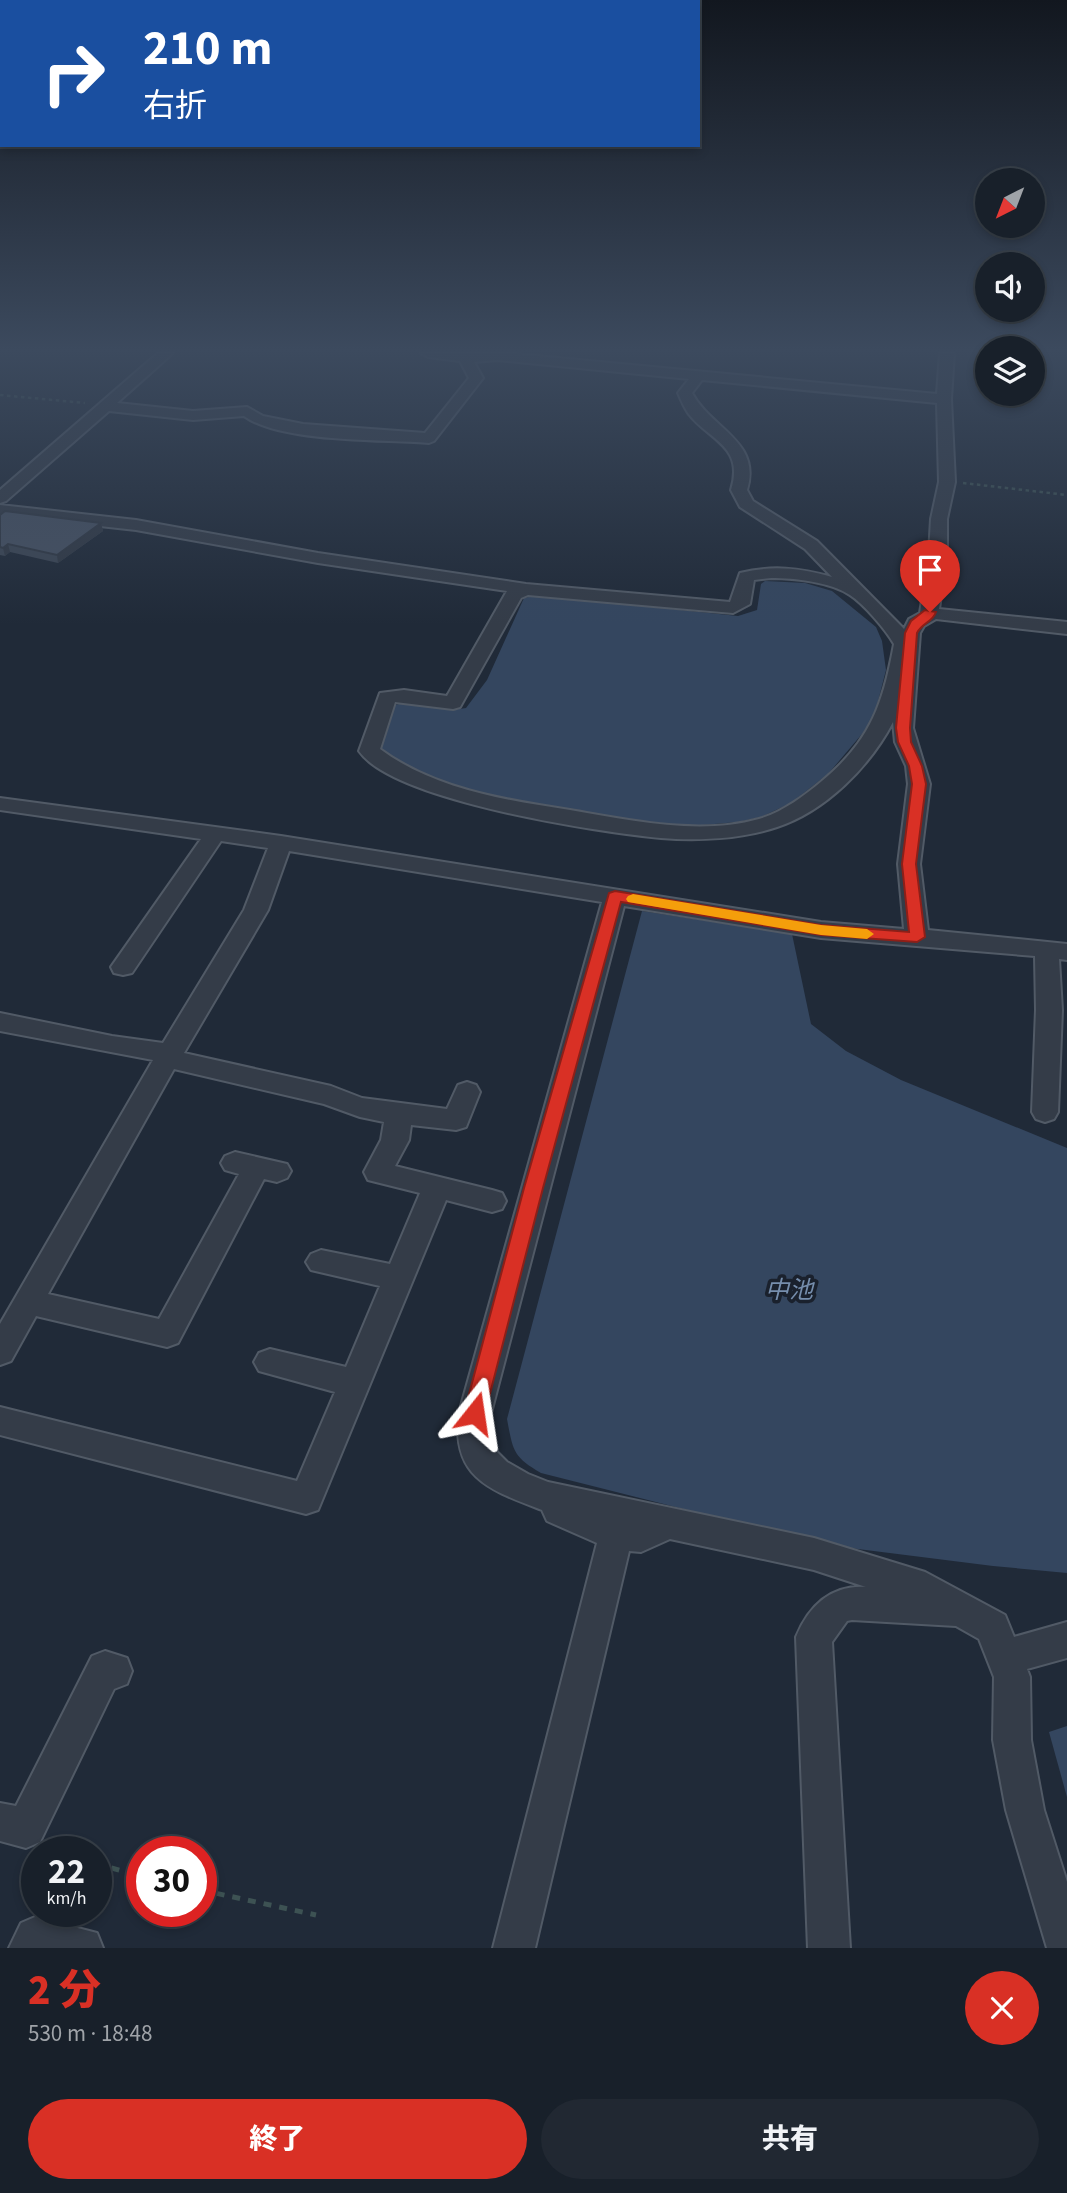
<!DOCTYPE html>
<html lang="ja">
<head>
<meta charset="utf-8">
<style>
	body { margin:0; font-family:"Source Sans 3","Noto Sans JP",sans-serif; background:#212832; color:#f1f3f6; height:100vh; display:flex; flex-direction:column; font-size:26px; white-space:nowrap }
	* { box-sizing:border-box; margin:0 }
	p { font-size:23px; color:#9fa3a8 }
	.icon { flex:none; width:38px; height:38px; fill:none; stroke:currentColor; stroke-width:2; stroke-linecap:round; stroke-linejoin:round }
	.map { position:relative; height:1948px; overflow:hidden }
	.side { display:flex; flex-direction:column; background:#18202a; flex:1 }
	.side>* { flex:none }
	.top-card { position:absolute; left:0px; top:0px; width:700px; height:147px; box-shadow:0 4px 10px #0003,0 0 0 2px #363e47; background:#1a4fa0; color:#fff; overflow:hidden }
	.needle { width:46px; rotate:222deg }
	.controls { position:absolute; left:975px; top:168px; display:grid; gap:14px }
	.controls a { display:grid; place-items:center; width:70px; height:70px; border-radius:50%; background:#18202a; box-shadow:0 4px 10px #0003,0 0 0 2px #363e47; font-size:35px }
	.speed { position:absolute; left:21px; top:1836px; display:flex; gap:14px; font-size:35px; font-weight:700; text-align:center }
	.speed>* { display:grid; place-content:center; width:91px; height:91px; border-radius:50%; background:#18202a; box-shadow:0 4px 10px #0003,0 0 0 2px #363e47; line-height:1 }
	.speed small { font-size:18px; font-weight:400 }
	.speed .limit { border:10px solid #d22; background:#fff; color:#111 }
	.pin { position:absolute; display:grid; place-items:center; width:60px; height:60px; color:#fff; margin:-72px -30px; border-radius:50% 50% 50% 0; rotate:-45deg; box-shadow:0 0 7px #0007 }
	.pin .icon { rotate:45deg }
	.me { position:absolute; width:77px; margin:-38px; rotate:15deg; stroke-linejoin:round; filter:drop-shadow(0 0 5px #0008) }
	.turn { display:flex; align-items:center; gap:24px; height:147px; padding:0 28px; font-size:32px }
	.turn .icon { width:91px; height:91px; stroke-width:2.5 }
	.turn b { display:block; font-size:49px; line-height:60px }
	.round { display:grid; place-items:center; flex:none; width:74px; height:74px; border-radius:37px; background:#212832 }
	.head { display:flex; align-items:center; justify-content:space-between; height:119px; padding:0 28px }
	h1 { font-size:42px; font-weight:800; line-height:52px; color:#d93025 }
	.action { display:flex; gap:14px; margin-top:auto; padding:14px 28px }
	.action a { flex:1; height:80px; border-radius:42px; background:#d93025; color:#fff; font-size:28px; font-weight:800; line-height:80px; text-align:center }
	.action a+a { background:#212832; color:#f1f3f6 }
	.map>svg:first-child { display:block }
</style>
</head>
<body>
<div class="map">
<svg width="1067" height="1948" viewBox="0 0 1067 1948">
	<rect width="100%" height="100%" fill="#202a38"/>
	<!-- water -->
	<g fill="#34465f">
		<path d="M765 581 805 583 832 591 876 627 882 641 886 670 873 721 828 774 791 803 761 817 738 822 691 826 651 824 564 810 424 781 374 748 379 732 395 705 412 701 453 710 466 708 487 680 524 598 537 595 738 616 757 610 761 584Z"/>
		<path d="M642 911 792 934 811 1024 846 1051 901 1080 1067 1148V1573L993 1566 826 1545 541 1473C513 1457 513 1451 507 1419Z"/>
		<path d="M1067 1726V1797L1049 1732Z"/>
	</g>
	<g fill="none" stroke-linecap="round" stroke-linejoin="round">
		<defs>
			<g id="minor">
				<path d="M158 353H173L117 403 193 411 247 407 263 416 303 424 425 433 469 378 460 361 428 357 421 353H505L937 394 940 353H954L951 399 955 482 947 519V554L939 609 1067 622V634L936 619 924 626 920 633 913 728 930 784 920 864 928 930 1067 944V960L1059 959 1062 1010 1058 1112 1054 1119 1045 1122 1036 1119 1032 1112 1036 1010 1035 956 821 938 624 906 491 1413V1446L507 1462 528 1474 548 1482 814 1538 925 1572 1005 1615 1014 1637 1067 1622V1658L1027 1669 1030 1677 1031 1740 1044 1810 1067 1882V1948H1047L1006 1810 993 1740 994 1677 979 1639 956 1626 852 1620 847 1621 832 1642 850 1948H808L796 1637C809 1606 831 1585 866 1587L814 1570 670 1539 641 1552 629 1551 535 1948H493L597 1543 547 1521 542 1510C490 1490 451 1478 459 1413L602 902 289 851 268 910 184 1053 331 1086 362 1098 447 1109 458 1085 467 1082 476 1085 480 1092 466 1127 456 1130 411 1125 409 1140 395 1166 492 1190 502 1193 506 1201 502 1209 492 1212 446 1200 318 1510 306 1514 0 1435V1407L297 1481 335 1392 259 1371 254 1362 259 1353 270 1349 346 1367 380 1286 311 1270 306 1262 311 1254 321 1250 390 1264 420 1193 368 1180 364 1172 381 1140 384 1122 360 1117 324 1104 174 1069 48 1294 159 1319 239 1174 225 1170 221 1163 225 1156 235 1152 287 1164 291 1171 287 1178 277 1182 264 1179 178 1343 167 1347 36 1316 11 1361 0 1365V1324L153 1060 0 1031V1013L112 1036 163 1043 244 910 268 848 221 841 132 973 123 975 114 973 111 967 201 839 0 810V798L281 836 821 922 904 929 898 864 908 784 906 766 895 742 893 722C870 766 826 811 777 827 742 839 698 841 661 838 599 832 393 801 359 751L380 693 404 690 447 696 507 591 318 563 136 530 0 515V505L136 520 318 553 526 584 730 602 740 573C772 565 800 568 832 577L805 549 740 507 731 490C745 445 708 440 688 413 684 407 681 400 678 393L689 379 497 360 474 362 483 378 434 441 429 443C381 439 282 443 244 416L193 420 109 411 6 501 0 503V490ZM702 380 937 403 939 482 931 519 929 554 920 613 909 619 904 629 817 541 753 501 747 490C762 441 711 429 692 393ZM771 578C795 578 830 582 850 595 864 604 886 630 894 644 883 704 871 740 822 781 804 796 783 812 759 819 699 836 630 820 570 810 504 800 434 789 380 749L395 702 453 709 460 707 521 598 528 595 733 613 750 604 754 580Z"/>
				<path d="M105 1651 127 1658 132 1671 127 1684 114 1689 40 1842 26 1848 0 1841V1803L16 1806 92 1656Z"/>
				<path d="M35 1917 97 1933 103 1948H9L21 1923Z"/>
			</g>
		</defs>
		<!-- minor casing -->
		<use href="#minor" stroke="#515a66" stroke-width="4"/>
		<!-- path-far1 -->
		<g stroke="#3d5253" stroke-width="2.5" stroke-dasharray="3.5 3.5" stroke-linecap="butt">
			<path d="M0 395 85 403"/>
			<path d="M963 483 1067 495"/>
		</g>
		<!-- path -->
		<g stroke="#3d5253" stroke-width="5" stroke-dasharray="8 8" stroke-linecap="butt">
			<path d="M96 1864 142 1876"/>
			<path d="M201 1890 316 1915"/>
		</g>
		<!-- minor -->
		<use href="#minor" fill="#343c48" fill-rule="evenodd"/>
	</g>
	<!-- wall -->
	<path fill="#3c4654" d="M0 515 101 523 103 531 58 563 10 552 5 556 0 555Z"/>
	<!-- shaded-wall -->
	<g fill="#313945">
		<path d="M101 523 103 531 58 563 57 555Z"/>
		<path d="M8 544 10 552 5 556 3 548Z"/>
	</g>
	<!-- building -->
	<path fill="#465162" stroke="#313945" stroke-width="2" d="M5 511 101 523 57 555 8 544 3 548 0 547V515Z"/>
	<!-- sky -->
	<linearGradient id="sky" x2="0" y2="1"><stop stop-color="#12171f"/><stop offset="0.56" stop-color="#3c4a5e"/><stop offset="1" stop-color="#3c4a5e" stop-opacity="0"/></linearGradient>
	<rect width="1067" height="625" fill="url(#sky)"/>
	<!-- route -->
	<path fill="#d93025" stroke="#8d1f18" stroke-width="2" d="M925 610 936 612C933 622 922 623 917 633L910 728 911 742 922 766 926 784 916 864 925 937 917 942 821 935 621 902 543 1188 485 1413 482 1419 475 1422 467 1419 464 1413 524 1188 609 893 615 891 821 925 909 932 902 864 912 784 909 766 898 742 896 728 905 633 911 621Z"/>
	<!-- slow -->
	<path fill="#f59e0b" d="M633 894 821 925 867 929 874 934 867 939 821 935 628 902 626 899 628 896Z"/>
	<g text-anchor="middle" stroke-width="7" stroke-linejoin="round" paint-order="stroke">
		<!-- near-water labels -->
		<g font-size="24" font-style="italic" fill="#768ead" stroke="#1a212d">
			<text x="789" y="1298">中池</text>
		</g>
	</g>
</svg>
<div class="controls">
<a><svg class="needle" viewBox="-14 -14 28 28"><path d="M0-13l5 13h-10z" fill="#e53935"/><path d="M0 13l5-13h-10z" fill="#9fa3a8"/></svg></a>
<a><svg class="icon" aria-label="sound" viewBox="0 0 24 24"><path d="M4 9h4l5-4v14l-5-4H4zM17 9q2 3 0 6"/></svg></a>
<a><svg class="icon" aria-label="layers" viewBox="0 0 24 24"><path d="M12 4l9 5-9 5-9-5zM3 14l9 5 9-5"/></svg></a>
</div>
<div class="speed"><div>22<small>km/h</small></div><div class="limit">30</div></div>
<div class="pin" style="left:930px;top:612px;background:#d93025"><svg class="icon" aria-label="arrive" viewBox="0 0 24 24"><path d="M6 21V4h12l-3 4 3 4H6"/></svg></div>
<svg class="me" style="left:475px;top:1413px" viewBox="-20 -20 40 40"><path d="M0-17L14 15 0 8-14 15z" fill="#d93025" stroke="#fff" stroke-width="4"/></svg>
<div class="top-card">
<div class="turn"><svg class="icon" aria-label="right" viewBox="0 0 24 24"><path d="M7 20v-9h11M14 6l5 5-5 5"/></svg><div><b>210 m</b>右折</div></div>
</div>
</div>
<section class="side">
<div class="head"><div><h1>2 分</h1><p>530 m · 18:48</p></div><a class="round" style="background:#d93025;color:#fff"><svg class="icon" aria-label="close" viewBox="0 0 24 24"><path d="M6 6l12 12M18 6L6 18"/></svg></a></div>
<div class="action"><a>終了</a><a>共有</a></div>
</section>
</body>
</html>
